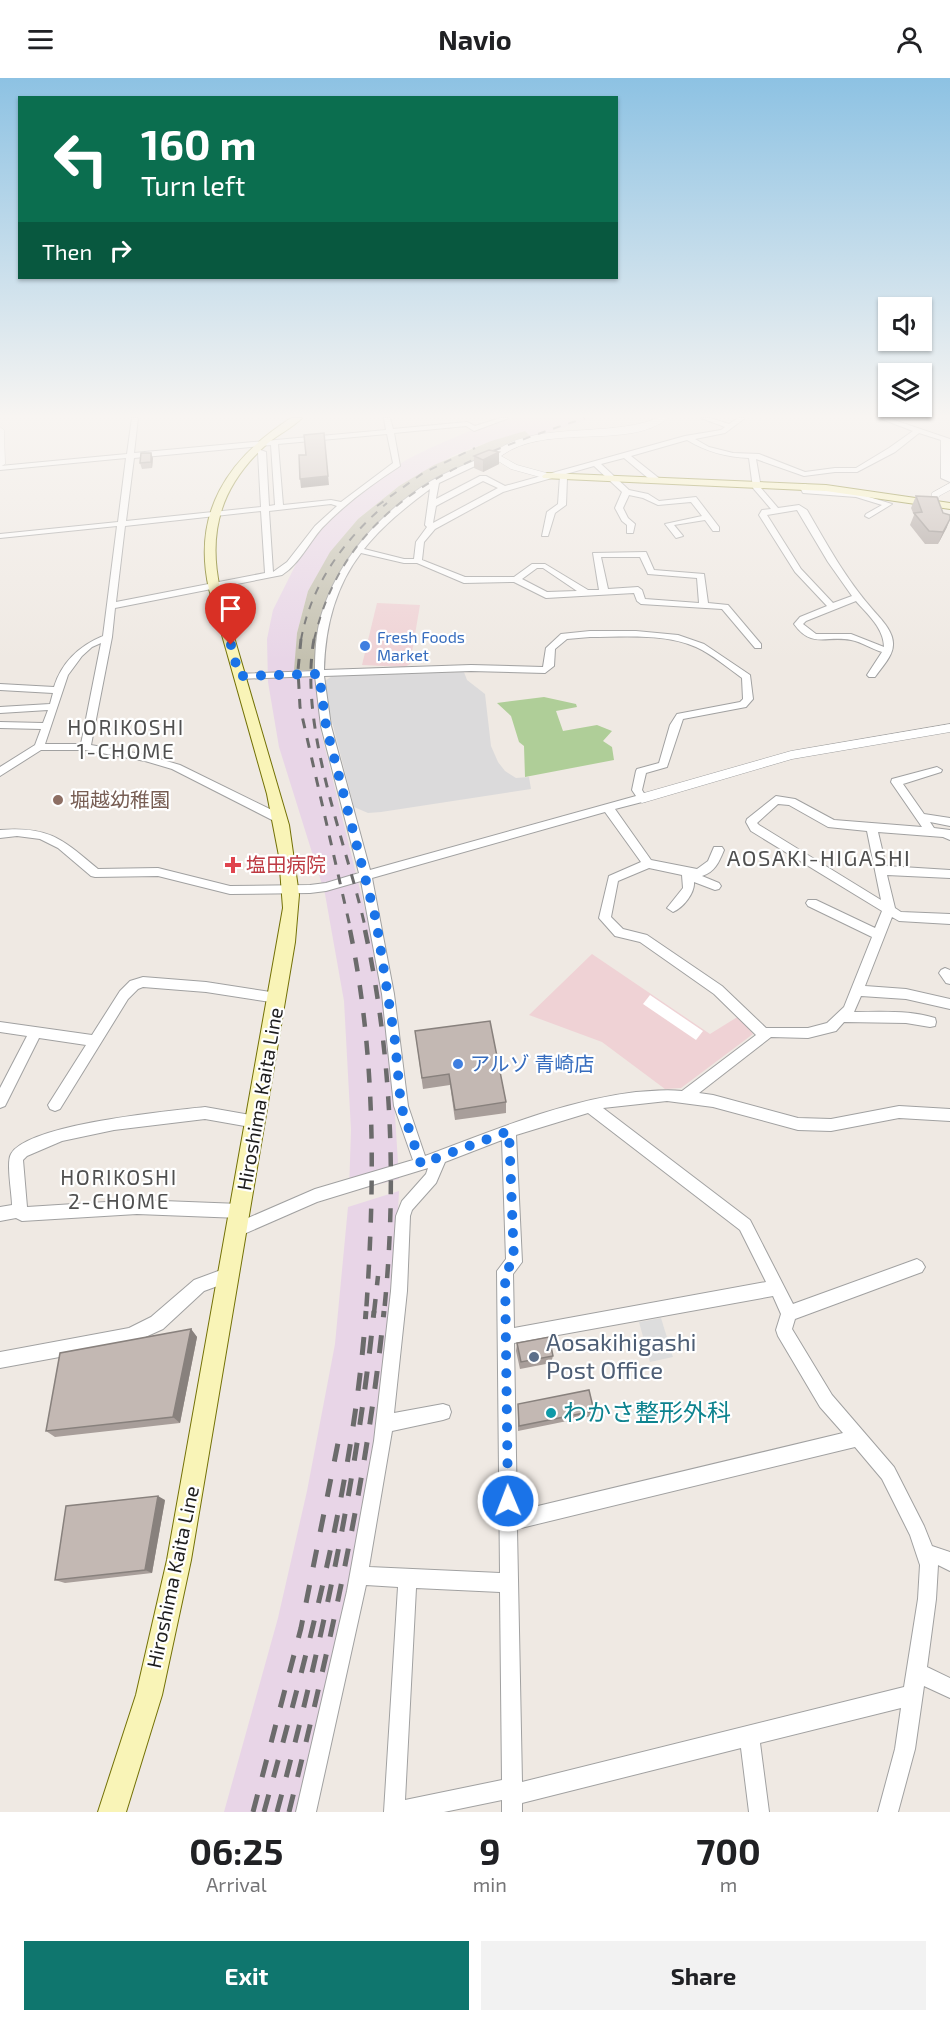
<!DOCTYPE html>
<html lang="en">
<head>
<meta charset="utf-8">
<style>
	body { margin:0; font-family:"Exo 2","Noto Sans JP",sans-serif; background:#f2f2f2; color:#202124; height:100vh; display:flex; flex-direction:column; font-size:22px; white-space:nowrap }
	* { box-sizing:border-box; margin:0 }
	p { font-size:20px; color:#757577 }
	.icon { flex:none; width:33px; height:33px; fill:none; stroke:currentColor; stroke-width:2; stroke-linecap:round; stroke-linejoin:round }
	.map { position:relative; height:1734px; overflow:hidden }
	.sheet { display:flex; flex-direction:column; background:#fff; flex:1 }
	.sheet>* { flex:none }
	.guide { position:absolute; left:18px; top:18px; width:600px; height:183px; border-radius:0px; box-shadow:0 2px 4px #0004; background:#0b6e4f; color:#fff; overflow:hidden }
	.buttons { position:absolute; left:878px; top:219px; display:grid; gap:12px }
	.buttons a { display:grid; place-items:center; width:54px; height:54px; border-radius:0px; background:#fff; box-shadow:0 2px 4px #0004; font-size:30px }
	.pin { position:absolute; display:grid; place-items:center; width:51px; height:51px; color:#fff; margin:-62px -26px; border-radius:50% 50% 50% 0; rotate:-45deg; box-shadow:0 0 6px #0007 }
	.pin .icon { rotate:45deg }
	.me { position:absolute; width:66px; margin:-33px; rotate:359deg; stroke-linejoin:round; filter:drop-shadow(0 0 4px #0008) }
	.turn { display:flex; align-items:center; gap:21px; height:126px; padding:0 24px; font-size:27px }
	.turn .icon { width:78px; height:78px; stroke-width:2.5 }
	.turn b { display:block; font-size:42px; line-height:51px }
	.then { display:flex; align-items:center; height:57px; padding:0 24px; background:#0003; gap:12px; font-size:22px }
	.eta { display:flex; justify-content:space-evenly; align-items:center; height:102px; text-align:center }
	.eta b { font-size:36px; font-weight:700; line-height:42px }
	.cta { display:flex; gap:12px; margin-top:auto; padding:12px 24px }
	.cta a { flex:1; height:69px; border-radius:0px; background:#0f766e; color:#fff; font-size:24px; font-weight:700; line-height:69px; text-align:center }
	.cta a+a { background:#f2f2f2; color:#202124 }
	header { display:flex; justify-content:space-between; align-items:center; height:78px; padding:0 24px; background:#fff; font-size:27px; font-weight:700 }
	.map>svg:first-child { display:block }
</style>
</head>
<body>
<header><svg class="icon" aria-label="menu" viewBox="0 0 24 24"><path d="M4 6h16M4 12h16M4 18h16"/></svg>Navio<svg class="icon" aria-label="person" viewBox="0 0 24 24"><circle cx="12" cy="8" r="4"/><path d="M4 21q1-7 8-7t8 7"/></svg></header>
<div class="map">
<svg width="950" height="1734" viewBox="0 0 950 1734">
	<rect width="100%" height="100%" fill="#efe9e3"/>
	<!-- residential -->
	<path fill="#dbdadb" d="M464 594 467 602 485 616 491 668 498 684 505 693 516 700 529 699 531 711 381 734 368 735 354 729 322 605 332 598Z"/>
	<!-- commercial -->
	<g fill="#efd2d5">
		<path d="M377 525 420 527 410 586 405 589 362 587Z"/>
		<path d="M592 876 710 956 739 938 753 956 681 1010 665 1011 602 964 529 937Z"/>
	</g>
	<!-- industrial -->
	<g fill="#e8d5e7">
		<path d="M514 340H595L531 359 525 354 491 363 454 377 399 408 358 441 330 475 308 513 297 555 294 599H315L321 654 372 860 383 917 393 1005 399 1101 349 1114 351 1052 344 923 325 816 279 669 268 604 267 561 273 532 303 472 319 452 353 419 406 382 430 370 472 352Z"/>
		<path d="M399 1113 394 1215 378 1345 349 1515 300 1734H224L278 1540 307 1413 335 1266 348 1129Z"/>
	</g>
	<!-- construction -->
	<path fill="#c3c0af" d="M525 353 531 359 487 375 449 395 360 466 318 555 314 592H294L297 555 308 513 330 474 358 441 399 408 434 387 491 363Z"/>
	<!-- forest -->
	<path fill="#afce98" d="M544 619 576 626 577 629 556 633 563 653 597 647 612 653 603 663 612 669 614 682 525 699 524 668 519 664 511 638 497 625Z"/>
	<!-- parking -->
	<path fill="#ddd" d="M661 1240 673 1279 650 1284 639 1244Z"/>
	<!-- pier -->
	<path fill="#fff" d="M650 917 703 953 696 962 643 926Z"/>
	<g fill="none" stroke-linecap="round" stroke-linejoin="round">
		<defs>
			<g id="minor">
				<path d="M132 340H138L134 375 386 352 384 340H390L393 351 467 344 475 348 500 340H509L474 353 466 348 394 355 400 388C372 406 345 426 322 450 308 466 300 485 282 497L115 530 112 559 91 667 146 677 180 687 284 738 285 741 284 744H276L172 691 145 683 85 672H41L0 698V689L35 667 41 651 0 650V644L43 645 48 632 0 635V629L50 626 53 615 0 612V606L54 609C62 584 79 568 103 558L117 448 0 460V456L118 444 126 380 0 392V388L127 376ZM387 356 393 385 341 424 331 422 283 427 278 366ZM271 367 275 427 269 428 266 374 255 370 251 372 258 375 261 429 126 443 134 380ZM331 426 337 428 315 448 287 484 273 494 269 433ZM261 433 265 495 116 524 125 448ZM101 565 81 666H45L68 597 82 578 92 569Z"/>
				<path d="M701 340H710L729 346 738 340H745L725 355 695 361 709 369 733 375 759 376 805 394 835 390H856L889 370 913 353 879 340H888L950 361V404L941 400V362L919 355 895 374 857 394H835L804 398 756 381 761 410 778 430 799 427 807 432C828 468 845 500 873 532 881 541 894 554 893 567 893 578 881 590 875 599H869L867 597 882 574C872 571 862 564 851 562 826 557 812 571 794 546L800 539 827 528 795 494 759 437 762 432 771 431 753 410 749 380C726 379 707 374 687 362L631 378 660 401V405H654L624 380 601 386 629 412 648 416 659 423 696 419 719 449V453H713L705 442 674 447 683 458 676 460 665 446 702 438 691 424 658 427 643 420 629 417 623 430 628 440 635 446 633 455H627V447L622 443 615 430 622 414 594 388 503 414 435 451 424 464 422 482 465 499H514L532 486H545L588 512H599L593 475 646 474 654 492 704 496 708 525 728 527 761 566V570H755L722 531 641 526 637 523 634 515 546 520 514 504 464 505 417 485H404L361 475C335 509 325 550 324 592L471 587 543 589 546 570 561 556 590 553H636L678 557 704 566 750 597 753 621 746 629 683 641 667 689 646 695 642 712 647 720 646 723 615 731 651 782 697 791 708 783 714 769H722L724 772C719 784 715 794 702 798L719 805 721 808 719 811 715 812 694 804C695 815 683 830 673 834L667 830 683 810 682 797 649 790 618 803 611 839 623 851 647 857 722 908 766 950H808L827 945 844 929 872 859 808 828 806 825 808 822H816L875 850 882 833 751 753 746 744 747 741 776 718 795 721 834 742 922 749 891 704 892 701 937 689 942 692 941 694 903 706 924 736 950 740V748L930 744 934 750 950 752V762L943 759 878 754 886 788 950 792V800L887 797 895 830 901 834 950 836V846L899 843 892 839 865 908 906 911 950 921V931L906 921 861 918 854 934C881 934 909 932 935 940L936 944 935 948 930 949 906 945 844 944 836 953 808 960 771 959 699 1015 713 1017 798 1040 831 1041 899 1028 950 1031V1043L899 1040 831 1053 798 1052 713 1029 667 1023 603 1030 750 1142 793 1226 917 1181 922 1184 925 1189 922 1194 795 1241 792 1251 832 1317 894 1389 924 1448 932 1468 950 1474V1493L938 1487 936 1521 927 1589 950 1600V1620L924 1608 915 1671 898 1734H878L895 1671 901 1630 760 1665 769 1734H749L741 1670 522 1725V1734H502V1722L444 1734H384L398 1509 366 1507 316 1734H296L347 1513 374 1363 391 1213 396 1138 402 1123 426 1096 428 1090 317 1124 237 1159 232 1157 230 1152 232 1147 315 1111 413 1082 394 1028 382 916 361 803 326 813 310 815 230 816 158 798 95 799 91 798 58 770 40 761 17 758 0 760V752C49 748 62 761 98 791L158 790 230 808 310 807 326 805 359 795 321 648 315 598 239 601 234 598 236 596 315 593C315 574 316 556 321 538 338 481 381 434 431 403 448 393 468 386 485 378L492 380 439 405 436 421 480 398H486L505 408 685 358 721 352 725 349ZM483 403 498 410 433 445 436 428ZM430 411 425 447 427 449 416 464 414 481H404L364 471C383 447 406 429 430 411ZM797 432 828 484 852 518 833 525 801 491 767 437ZM601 479H640L648 496 697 500 699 525 645 521 642 512 638 509 608 511ZM537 490H543L577 513 547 514 522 501ZM856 523C867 536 884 550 884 569L851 556H816L803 546 806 543ZM590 559C624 559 664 555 696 569 712 576 728 590 742 600L743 621 740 624 677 636 670 647 659 685 637 691 636 693 632 712 636 718 370 792 331 648 324 598 471 593 545 595 554 588 555 571 567 561ZM778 726 789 727 828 749 867 753 881 822 759 747 757 745ZM605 734 641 784 609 798 599 840 615 858 640 864 714 916 756 957 682 1013C666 1011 652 1013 636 1014 563 1023 494 1052 425 1078L408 1028 394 916 372 800ZM588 1035 740 1152 766 1204 514 1250 513 1196 522 1184 516 1057ZM502 1062 506 1181 497 1193 500 1495 369 1489 392 1353 443 1342 449 1340 451 1334 449 1328 443 1326 394 1335 407 1213 410 1138 412 1132 436 1105 445 1084ZM773 1218 781 1236 776 1252 778 1258 820 1329 843 1355 517 1433 514 1265ZM855 1369 882 1401 910 1457 920 1487 918 1521 904 1609 522 1704 517 1451ZM416 1510 500 1514 502 1702 405 1722Z"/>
				<path d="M560 398 567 400 566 427 555 435 548 458H542L547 434 558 426Z"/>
				<path d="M800 406H806L809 411 856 415 892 426 869 440 865 438 866 436 882 427 856 419 803 415 799 408Z"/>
				<path d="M945 890 950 892V906L946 905 939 895 941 892Z"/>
				<path d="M143 899 206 904 277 915 281 916 283 920 281 924 277 925 206 914 143 909 138 911 128 921 60 1031 55 1033 50 1031 48 1027 86 967 39 960 5 1028 0 1030V1010L27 958 0 954V944L92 957 120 913 130 903Z"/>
				<path d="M205 1029 256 1038 261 1040 263 1044 261 1048 256 1050 205 1041 114 1052 62 1063 27 1078 23 1082 27 1129 137 1122 240 1126 245 1128 247 1133 245 1138 240 1140 137 1136 22 1143 16 1140 0 1143V1129L12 1127C12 1116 6 1084 11 1076 28 1046 169 1033 205 1029Z"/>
				<path d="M229 1189 234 1192 237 1197 234 1202 204 1213 163 1251 130 1266 0 1290V1274L129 1250 151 1239 194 1202Z"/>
			</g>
			<g id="tertiary">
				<path d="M657 340H668C629 373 547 344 501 378L517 387 550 396 552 398 547 401 511 391 490 378C527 341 610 361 657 340Z"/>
				<path d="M0 349 4 352 5 386 0 389Z"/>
				<path d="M950 405V412L939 418 936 427H930L932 415Z"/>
				<path d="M950 646V654L792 681 642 725 635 720 637 717 791 673Z"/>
			</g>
			<g id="secondary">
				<path d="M291 340H302C292 350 279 356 268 365 222 406 207 452 220 511L289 747 299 817 295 864 191 1482 162 1617 126 1734H98L136 1617 167 1482 283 830 279 778 267 716 209 511C192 435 227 381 291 340Z"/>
				<path d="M547 395 826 407 950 425V431L826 413 543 400 542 398Z"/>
			</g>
		</defs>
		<!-- minor casing -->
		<use href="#minor" stroke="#a1a1a1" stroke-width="2"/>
		<!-- tertiary casing -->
		<use href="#tertiary" stroke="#a1a1a1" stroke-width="1"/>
		<!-- secondary casing -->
		<use href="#secondary" stroke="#737106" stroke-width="2"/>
		<!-- minor -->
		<use href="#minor" fill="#fff" fill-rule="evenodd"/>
		<!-- tertiary -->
		<use href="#tertiary" fill="#fff" fill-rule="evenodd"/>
		<!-- secondary -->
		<use href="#secondary" fill="#f9f4b7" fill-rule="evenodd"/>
		<!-- rail-far3 -->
		<g stroke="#6b6b6b" stroke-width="2" stroke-dasharray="8 8" stroke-linecap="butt">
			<path d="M377 428 423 395 475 370"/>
			<path d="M301 562C311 506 344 462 387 425"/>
			<path d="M314 562C347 422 461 381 585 340"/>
		</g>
		<!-- rail-far2 -->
		<g stroke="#6b6b6b" stroke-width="3" stroke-dasharray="10 10" stroke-linecap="butt">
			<path d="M301 561 298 592 300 629 351 853"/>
			<path d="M314 561C298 651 347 765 366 853"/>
		</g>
		<!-- rail-far1 -->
		<g stroke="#6b6b6b" stroke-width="4.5" stroke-dasharray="14 14" stroke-linecap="butt">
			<path d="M350 852C376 978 375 1106 366 1235"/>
			<path d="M365 852C392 976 397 1108 384 1235"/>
			<path d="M374 1235 378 1198"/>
		</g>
		<!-- rail -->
		<g stroke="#6b6b6b" stroke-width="5" stroke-dasharray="18 18" stroke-linecap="butt">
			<path d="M253 1734 301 1550 341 1350"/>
			<path d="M264 1734C309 1570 354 1403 366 1233"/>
			<path d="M277 1734C321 1569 357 1403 374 1233"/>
			<path d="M289 1734C330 1568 367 1403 384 1233"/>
		</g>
	</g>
	<!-- wall -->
	<g fill="#a89e9a">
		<path d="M499 374V386L483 394 474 390V378Z"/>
		<path d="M153 380 152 390 142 391 140 385Z"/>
		<path d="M916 418 947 449 938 466H925L910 447 914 437 911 430Z"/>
		<path d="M415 953 506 1024V1035L455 1042 450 1007 423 1011Z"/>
		<path d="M191 1251 197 1259 180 1345 55 1359 46 1353Z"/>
		<path d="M517 1265 553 1278 551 1285 520 1291 516 1273Z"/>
		<path d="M518 1326 594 1333 592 1338 518 1353Z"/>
		<path d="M165 1422 152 1495 65 1505 55 1502Z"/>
	</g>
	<!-- shaded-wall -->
	<g fill="#88817d">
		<path d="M324 355 329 407 301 410 300 401Z"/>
		<path d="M499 374V386L483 394V382Z"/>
		<path d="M151 375 153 380 152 390 151 384Z"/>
		<path d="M950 441 947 449 938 466 943 454Z"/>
		<path d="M191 1251 197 1259 180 1345 173 1339Z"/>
		<path d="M158 1418 165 1422 152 1495 145 1492Z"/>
	</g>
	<!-- building -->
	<g fill="#c3b8b3" stroke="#88817d" stroke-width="1.5">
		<path d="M324 355 328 398 300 401 299 377H306L304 357Z"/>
		<path d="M489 372 499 374 483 382 474 378Z"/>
		<path d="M141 375H151V384L140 385Z"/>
		<path d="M916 418 937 419 943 435 950 437V441L943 454 929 453 914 435 922 434Z"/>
		<path d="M490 943 506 1024 455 1032 449 996 422 1000 415 953Z"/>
		<path d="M191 1251 173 1339 46 1353 60 1275Z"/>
		<path d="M549 1259 553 1278 521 1284 517 1265Z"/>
		<path d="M589 1312 594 1333 519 1348 518 1326Z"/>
		<path d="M158 1418 145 1492 55 1502 66 1428Z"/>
	</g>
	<!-- sky -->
	<linearGradient id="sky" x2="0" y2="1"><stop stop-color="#8dc2e3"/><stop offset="0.58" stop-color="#f8f5f2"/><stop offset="1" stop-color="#f8f5f2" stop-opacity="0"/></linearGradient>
	<rect width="950" height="583" fill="url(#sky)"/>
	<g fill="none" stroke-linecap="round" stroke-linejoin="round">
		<!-- route -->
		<path stroke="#1a73e8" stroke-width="10" stroke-dasharray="0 18" d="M231 567 239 598 319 596 326 648 376 842 395 963 401 1028 421 1086 509 1053 514 1184 505 1193 508 1423"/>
	</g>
	<!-- markers -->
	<g fill="#3f7fe0" stroke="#fff" stroke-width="2">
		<circle cx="365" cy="568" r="6"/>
		<circle cx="458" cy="986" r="6"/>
	</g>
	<circle fill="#8d6e63" stroke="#fff" stroke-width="2" cx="58" cy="722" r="6"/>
	<path fill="#e0444e" stroke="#fff" stroke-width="2" d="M230 778h6v6h6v6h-6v6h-6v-6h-6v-6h6z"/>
	<circle fill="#5c6f8a" stroke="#fff" stroke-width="2" cx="534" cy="1279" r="6"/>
	<circle fill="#0f9aa8" stroke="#fff" stroke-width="2" cx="551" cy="1335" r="6"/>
	<g text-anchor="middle" stroke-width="4.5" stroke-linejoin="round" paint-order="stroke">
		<!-- far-shop labels -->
		<g font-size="16" fill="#366cbe" stroke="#fff" text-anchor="start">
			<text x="377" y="565">Fresh Foods<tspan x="377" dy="18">Market</tspan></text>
		</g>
		<!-- education labels -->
		<g font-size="20" fill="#785e54" stroke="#fff" text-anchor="start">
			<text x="70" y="729">堀越幼稚園</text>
		</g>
		<!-- health labels -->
		<g font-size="20" fill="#be3a42" stroke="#fff" text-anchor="start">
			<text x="246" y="794">塩田病院</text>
		</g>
		<!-- shop labels -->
		<g font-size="20" fill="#366cbe" stroke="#fff" text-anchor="start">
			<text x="470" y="993">アルゾ 青崎店</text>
		</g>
		<!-- street labels -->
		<g font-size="20" fill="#1d1d1d" stroke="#fff">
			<text transform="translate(260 1021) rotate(-80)" y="7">Hiroshima Kaita Line</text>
			<text transform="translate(173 1499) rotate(-78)" y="7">Hiroshima Kaita Line</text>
		</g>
		<!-- neighbourhood labels -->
		<g font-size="21" letter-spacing="1.5" fill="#505050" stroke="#fff">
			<text x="126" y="657">HORIKOSHI<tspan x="126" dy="24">1-CHOME</tspan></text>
			<text x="119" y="1107">HORIKOSHI<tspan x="119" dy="24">2-CHOME</tspan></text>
		</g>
		<!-- quarter labels -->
		<g font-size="22" letter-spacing="1.5" fill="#505050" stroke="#fff">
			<text x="819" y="788">AOSAKI-HIGASHI</text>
		</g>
		<!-- near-service labels -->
		<g font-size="24" fill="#4e5e75" stroke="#fff" text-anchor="start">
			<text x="546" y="1273">Aosakihigashi<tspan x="546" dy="28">Post Office</tspan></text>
		</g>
		<!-- near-culture labels -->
		<g font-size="24" fill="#0d838f" stroke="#fff" text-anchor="start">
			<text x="563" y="1343">わかさ整形外科</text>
		</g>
	</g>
</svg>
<div class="buttons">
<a><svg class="icon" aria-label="sound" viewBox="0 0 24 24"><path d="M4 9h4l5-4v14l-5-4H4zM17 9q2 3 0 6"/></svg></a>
<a><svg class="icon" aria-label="layers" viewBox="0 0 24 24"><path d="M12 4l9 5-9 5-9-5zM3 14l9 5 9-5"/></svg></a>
</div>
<div class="pin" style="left:231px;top:567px;background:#d93025"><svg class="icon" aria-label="arrive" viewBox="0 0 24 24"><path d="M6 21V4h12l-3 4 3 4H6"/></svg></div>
<svg class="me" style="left:508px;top:1423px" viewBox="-20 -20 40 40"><circle r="17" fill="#1a73e8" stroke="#fff" stroke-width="3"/><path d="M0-11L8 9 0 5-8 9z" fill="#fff"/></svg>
<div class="guide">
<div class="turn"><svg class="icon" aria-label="left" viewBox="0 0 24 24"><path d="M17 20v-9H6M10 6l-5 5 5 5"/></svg><div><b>160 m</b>Turn left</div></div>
<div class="then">Then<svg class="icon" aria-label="right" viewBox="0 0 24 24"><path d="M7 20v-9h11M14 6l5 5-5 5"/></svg></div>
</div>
</div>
<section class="sheet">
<div class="eta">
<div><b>06:25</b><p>Arrival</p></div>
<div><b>9</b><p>min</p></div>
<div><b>700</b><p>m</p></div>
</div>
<div class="cta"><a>Exit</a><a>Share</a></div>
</section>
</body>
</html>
